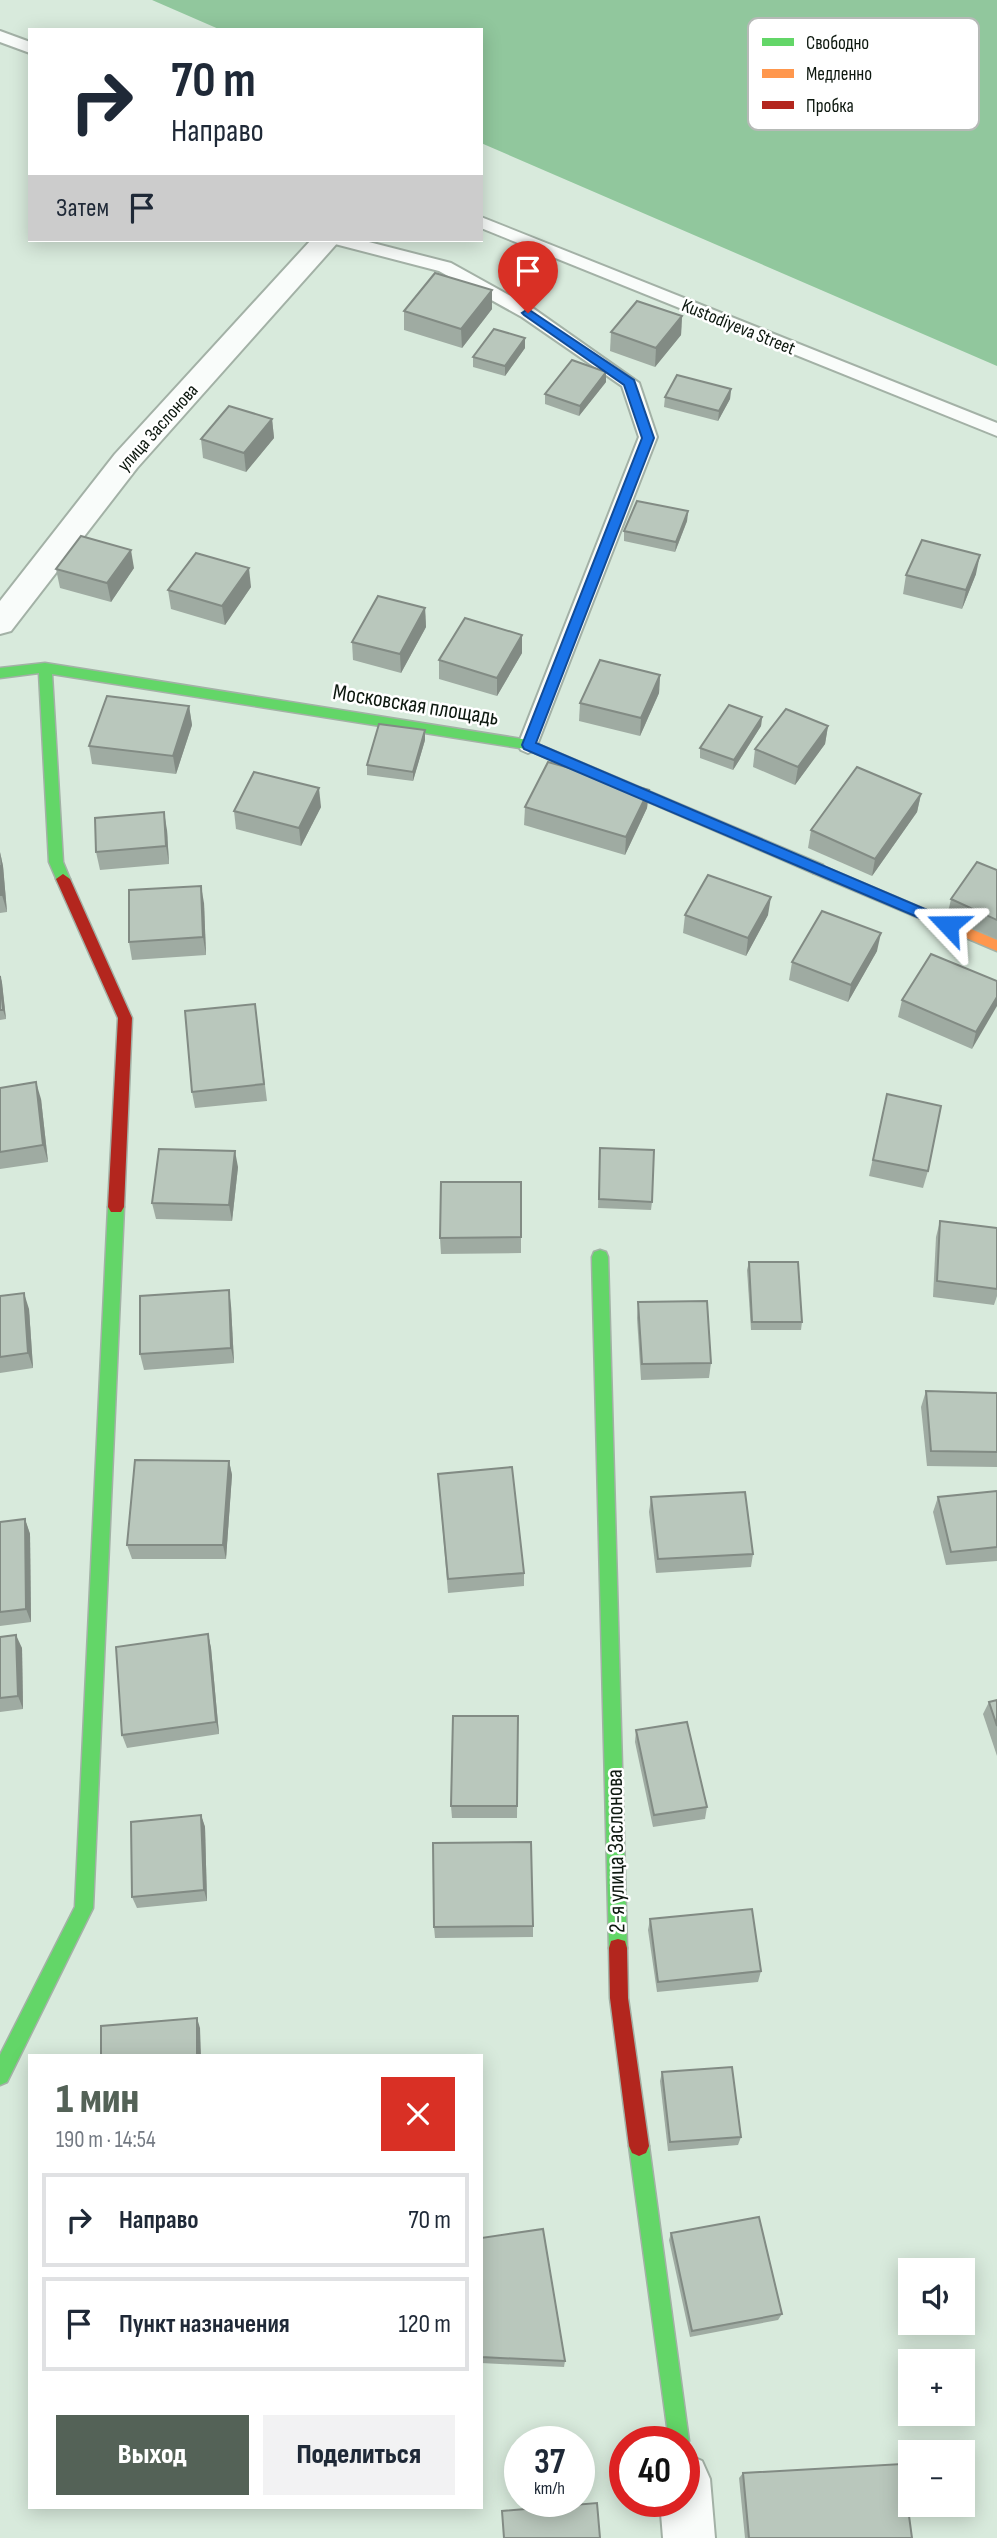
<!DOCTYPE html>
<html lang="ru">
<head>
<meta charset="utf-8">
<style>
	body { margin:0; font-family:"Sofia Sans Condensed",sans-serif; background:#f2f2f3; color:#1f2937; height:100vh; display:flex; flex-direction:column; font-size:26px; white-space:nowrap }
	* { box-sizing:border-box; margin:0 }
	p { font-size:23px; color:#747a83 }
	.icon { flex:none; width:38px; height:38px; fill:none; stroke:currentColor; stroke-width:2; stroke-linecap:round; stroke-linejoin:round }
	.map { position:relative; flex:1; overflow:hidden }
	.panel { position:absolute; left:28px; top:2054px; width:455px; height:455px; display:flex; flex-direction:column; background:#fff; border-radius:0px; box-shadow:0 4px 18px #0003 }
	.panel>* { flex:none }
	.guide { position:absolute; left:28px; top:28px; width:455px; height:214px; border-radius:0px; box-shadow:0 4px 18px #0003; background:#fff; color:#1f2937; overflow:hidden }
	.tools { position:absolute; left:898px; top:2258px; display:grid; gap:14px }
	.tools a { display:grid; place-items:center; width:77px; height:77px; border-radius:0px; background:#fff; box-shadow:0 4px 18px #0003; font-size:35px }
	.speed { position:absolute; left:504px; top:2426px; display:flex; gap:14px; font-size:35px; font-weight:700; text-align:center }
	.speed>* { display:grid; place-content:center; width:91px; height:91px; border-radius:50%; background:#fff; box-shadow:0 4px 18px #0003; line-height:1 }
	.speed small { font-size:18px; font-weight:400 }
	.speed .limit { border:10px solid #d22; background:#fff; color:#111 }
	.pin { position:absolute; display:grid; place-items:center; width:60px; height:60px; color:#fff; margin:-72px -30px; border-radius:50% 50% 50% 0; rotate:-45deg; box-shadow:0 0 7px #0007 }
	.pin .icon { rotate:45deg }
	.me { position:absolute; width:77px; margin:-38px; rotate:293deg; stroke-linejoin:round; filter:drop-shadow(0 0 5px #0008) }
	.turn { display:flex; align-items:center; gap:24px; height:147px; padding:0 28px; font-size:32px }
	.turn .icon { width:91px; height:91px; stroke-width:2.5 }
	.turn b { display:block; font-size:49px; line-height:60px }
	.then { display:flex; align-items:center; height:66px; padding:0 28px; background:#0003; gap:14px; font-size:26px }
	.round { display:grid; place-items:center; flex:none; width:74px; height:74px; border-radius:0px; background:#f2f2f3 }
	.overview { display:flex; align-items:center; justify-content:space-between; height:119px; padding:0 28px }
	h1 { font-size:42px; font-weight:800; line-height:52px; color:#546257 }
	.button { display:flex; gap:14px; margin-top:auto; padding:14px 28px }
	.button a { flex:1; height:80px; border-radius:0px; background:#546257; color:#fff; font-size:28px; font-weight:800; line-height:80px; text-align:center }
	.button a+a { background:#f2f2f3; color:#1f2937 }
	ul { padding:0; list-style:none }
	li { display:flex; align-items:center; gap:21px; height:94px; margin:0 14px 10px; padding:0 14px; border:4px solid #e0e1e3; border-radius:0px }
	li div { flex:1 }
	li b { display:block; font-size:26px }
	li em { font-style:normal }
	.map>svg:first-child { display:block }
</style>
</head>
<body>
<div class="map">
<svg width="997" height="2538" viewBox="0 0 997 2538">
	<rect width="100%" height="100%" fill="#d8eadc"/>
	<!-- water -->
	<path fill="#91c79d" d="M152 0H997V366L481 143V30H221Z"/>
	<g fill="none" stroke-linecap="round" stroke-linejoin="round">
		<defs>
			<g id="lane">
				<path d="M0 31 30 42V53L0 42Z"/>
				<path d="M481 217 997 423V436L481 228Z"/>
				<path d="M332 240H361L451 263 534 309 639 383 657 437 535 750 528 753 521 750 518 745 639 437 622 386 522 317 439 271 335 244Z"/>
			</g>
			<g id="street">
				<path d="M311 240H340L137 468 11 631 0 634V601L115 454Z"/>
				<path d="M684 2453 702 2461 710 2479 715 2538H663L660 2501H684Z"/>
			</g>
			<g id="fast">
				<path d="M45 663 528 740 823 865 825 869 818 874 813 873 526 749 52 674 63 862 70 879 63 884 58 883 49 862 39 673 0 678V668Z"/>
				<path d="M116 1201 121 1202 124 1207 93 1908 7 2082 0 2085V2055L75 1907 108 1207 111 1202Z"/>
				<path d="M600 1250 606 1252 608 1257 627 1948 625 1955 618 1957 611 1955 609 1948 592 1257 594 1252Z"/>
				<path d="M639 2136 646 2139 649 2146 689 2441 684 2449V2441H669L629 2146 632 2139Z"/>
			</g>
			<path id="slow" d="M818 864 997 940V951L813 873 811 869 813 865Z"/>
			<g id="jam">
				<path d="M63 874 70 879 132 1018 124 1207 121 1212H111L108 1207 118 1018 56 879Z"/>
				<path d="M618 1939 625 1941 627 1948 628 1998 649 2146 646 2153 639 2156 632 2153 629 2146 610 1998 609 1948 611 1941Z"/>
			</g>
		</defs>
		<!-- lane casing -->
		<use href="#lane" stroke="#a3b1a6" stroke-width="4"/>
		<!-- street casing -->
		<use href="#street" stroke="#a3b1a6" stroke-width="4"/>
		<!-- fast casing -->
		<use href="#fast" stroke="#a3b1a6" stroke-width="3"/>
		<!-- slow casing -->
		<use href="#slow" stroke="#a3b1a6" stroke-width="3"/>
		<!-- jam casing -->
		<use href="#jam" stroke="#a3b1a6" stroke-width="3"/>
		<!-- lane -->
		<use href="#lane" fill="#f9fcfa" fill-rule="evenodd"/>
		<!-- street -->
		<use href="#street" fill="#f9fcfa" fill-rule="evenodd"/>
		<!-- fast -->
		<use href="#fast" fill="#63d668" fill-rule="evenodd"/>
		<!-- slow -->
		<use href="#slow" fill="#ff974d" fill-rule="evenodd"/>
		<!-- jam -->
		<use href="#jam" fill="#b3261e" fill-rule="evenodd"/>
	</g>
	<!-- wall -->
	<g fill="#9faba2">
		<path d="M492 309 462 348 404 330V311Z"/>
		<path d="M682 316 681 335 655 367 610 351 611 332Z"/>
		<path d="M525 348 505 376 473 367V357Z"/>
		<path d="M606 382 579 416 545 404V394Z"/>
		<path d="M731 389 730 399 718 421 664 407 665 397Z"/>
		<path d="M272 419 274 438 246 472 203 458 201 439Z"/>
		<path d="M688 511 687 521 675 552 624 541V531Z"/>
		<path d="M134 568 111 602 60 588 56 569Z"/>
		<path d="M976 574 962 609 903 594 906 575Z"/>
		<path d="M251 587 225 625 171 609 168 590Z"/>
		<path d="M425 608 426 627 401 673 353 660 352 642Z"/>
		<path d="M522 653 497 696 439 679V660Z"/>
		<path d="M660 675 659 693 640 736 579 721 580 703Z"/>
		<path d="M189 706 192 725 176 774 92 764 89 746Z"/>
		<path d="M762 717 761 726 733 770 700 758V748Z"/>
		<path d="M828 726 825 744 795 785 753 767 755 749Z"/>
		<path d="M425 740 413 781 367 775V765Z"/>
		<path d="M649 790 647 808 625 855 524 825 525 807Z"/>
		<path d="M921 794 917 812 872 876 808 848 811 830Z"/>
		<path d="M321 807 301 846 236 829 234 811Z"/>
		<path d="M167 830 169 864 100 870 96 852Z"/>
		<path d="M0 852 3 866 7 912 0 913Z"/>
		<path d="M997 870V939L947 917 951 899Z"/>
		<path d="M204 903 206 955 132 960 129 942Z"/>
		<path d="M685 915H768L746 956 683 933Z"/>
		<path d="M877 951 848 1002 789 980 792 962Z"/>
		<path d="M0 975 2 983 6 1019 0 1020Z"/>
		<path d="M997 981 972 1049 898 1017 902 1000Z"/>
		<path d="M255 1004 267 1101 195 1108 192 1092Z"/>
		<path d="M0 1088 41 1099 48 1162 0 1169Z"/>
		<path d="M887 1094 928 1171 923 1188 869 1176Z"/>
		<path d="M600 1148 652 1202 651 1210 598 1208Z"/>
		<path d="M238 1167 232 1221 156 1219 152 1203Z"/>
		<path d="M521 1182V1253L441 1254 440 1238Z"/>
		<path d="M940 1221 997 1228V1296L994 1305 933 1297 936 1237Z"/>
		<path d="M749 1262 802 1322 801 1330H751L747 1270Z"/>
		<path d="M0 1296 29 1309 33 1368 0 1373Z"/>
		<path d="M638 1302 711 1363 709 1378 641 1380 637 1318Z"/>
		<path d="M231 1306 234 1363 144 1370 140 1354Z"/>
		<path d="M926 1391 997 1393V1467L927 1466 921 1407Z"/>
		<path d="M229 1461 232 1475 226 1559H132L127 1545Z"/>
		<path d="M438 1474 524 1573V1586L448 1593Z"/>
		<path d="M997 1491V1561L946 1565 933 1512 938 1497Z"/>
		<path d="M651 1497 753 1554 751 1567 656 1573 649 1512Z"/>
		<path d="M25 1519 30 1534 31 1622 0 1626V1522Z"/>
		<path d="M208 1634 211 1648 219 1734 127 1748 122 1735Z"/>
		<path d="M0 1637 22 1648 23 1709 0 1712Z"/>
		<path d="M997 1700V1756L983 1714 989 1702Z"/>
		<path d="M518 1716 517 1818H452L451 1806Z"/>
		<path d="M636 1730 707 1807 705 1819 653 1827 635 1742Z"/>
		<path d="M201 1815 205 1827 207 1901 137 1908 132 1897Z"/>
		<path d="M650 1919 761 1971 758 1982 657 1992 648 1930Z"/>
		<path d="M533 1926V1937L435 1938 434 1927Z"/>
		<path d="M662 2072 741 2137 738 2145 668 2151 660 2081Z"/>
		<path d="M671 2233 782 2314 778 2320 690 2337 669 2240Z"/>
		<path d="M481 2238 565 2361 564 2367 481 2363Z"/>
		<path d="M743 2473 912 2538H745L739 2478Z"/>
	</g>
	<!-- shaded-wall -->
	<g fill="#828b84">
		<path d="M492 290V309L462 348 461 329Z"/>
		<path d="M682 316 681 335 655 367 656 348Z"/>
		<path d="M525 338V348L505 376V366Z"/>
		<path d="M606 372V382L579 416 580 406Z"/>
		<path d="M731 389 730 399 718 421 719 411Z"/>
		<path d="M272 419 274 438 246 472 244 453Z"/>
		<path d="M688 511 687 521 675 552 676 542Z"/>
		<path d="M131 550 134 568 111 602 107 583Z"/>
		<path d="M980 555 976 574 962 609 966 590Z"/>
		<path d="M249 568 251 587 225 625 222 606Z"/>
		<path d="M425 608 426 627 401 673 400 654Z"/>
		<path d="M522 635V653L497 696V678Z"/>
		<path d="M660 675 659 693 640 736 641 718Z"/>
		<path d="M189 706 192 725 176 774 173 756Z"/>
		<path d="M762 717 761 726 733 770 734 760Z"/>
		<path d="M828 726 825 744 795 785 798 767Z"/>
		<path d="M425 730V740L413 781V772Z"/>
		<path d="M319 788 321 807 301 846 299 828Z"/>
		<path d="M649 790 647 808 625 855 626 837Z"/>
		<path d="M921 794 917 812 872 876 875 859Z"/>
		<path d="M164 812 167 830 169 864 166 846Z"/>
		<path d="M0 852 3 866 7 912 2 895Z"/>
		<path d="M201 886 204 903 206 955 203 937Z"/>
		<path d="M771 897 768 915 746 956 748 938Z"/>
		<path d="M881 933 877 951 848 1002 851 985Z"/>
		<path d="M0 975 2 983 6 1019 3 1010Z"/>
		<path d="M997 997V1006L972 1049 976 1032Z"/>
		<path d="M36 1082 41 1099 48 1162 43 1145Z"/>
		<path d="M235 1151 238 1167 232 1221 229 1205Z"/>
		<path d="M229 1290 231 1306 234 1363 231 1348Z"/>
		<path d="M24 1293 29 1309 33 1368 28 1353Z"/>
		<path d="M229 1461 232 1475 226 1559 223 1545Z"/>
		<path d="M25 1519 30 1534 31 1622 26 1609Z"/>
		<path d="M208 1634 211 1648 219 1734 216 1722Z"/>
		<path d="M16 1635 22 1648 23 1709 18 1696Z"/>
		<path d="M201 1815 205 1827 207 1901 204 1890Z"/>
		<path d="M197 2018 200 2028 201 2056H197Z"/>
	</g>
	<!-- building -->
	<g fill="#b9c7bc" stroke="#828b84" stroke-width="2">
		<path d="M435 273 492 290 461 329 404 311Z"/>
		<path d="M637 301 682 316 656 348 611 332Z"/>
		<path d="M494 329 525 338 505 366 473 357Z"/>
		<path d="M572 360 606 372 580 406 545 394Z"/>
		<path d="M677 375 731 389 719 411 665 397Z"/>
		<path d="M229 406 272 419 244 453 201 439Z"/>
		<path d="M637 501 688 511 676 542 624 531Z"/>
		<path d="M81 536 131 550 107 583 56 569Z"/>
		<path d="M922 540 980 555 966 590 906 575Z"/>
		<path d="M196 553 249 568 222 606 168 590Z"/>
		<path d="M378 596 425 608 400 654 352 642Z"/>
		<path d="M465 618 522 635 497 678 439 660Z"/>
		<path d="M600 660 660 675 641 718 580 703Z"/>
		<path d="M107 696 189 706 173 756 89 746Z"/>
		<path d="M729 705 762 717 734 760 700 748Z"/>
		<path d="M786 709 828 726 798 767 755 749Z"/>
		<path d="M379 724 425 730 413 772 367 765Z"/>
		<path d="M548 762 649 790 626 837 525 807Z"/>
		<path d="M857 767 921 794 875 859 811 830Z"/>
		<path d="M254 772 319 788 299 828 234 811Z"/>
		<path d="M164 812 166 846 96 852 95 818Z"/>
		<path d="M977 862 997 870V920L951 899Z"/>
		<path d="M0 865 2 895H0Z"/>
		<path d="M708 875 771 897 748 938 685 915Z"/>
		<path d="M201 886 203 937 129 942V890Z"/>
		<path d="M822 911 881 933 851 985 792 962Z"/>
		<path d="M931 954 997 981V997L976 1032 902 1000Z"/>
		<path d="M0 976 3 1010H0Z"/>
		<path d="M255 1004 264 1084 192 1092 185 1011Z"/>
		<path d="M36 1082 43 1145 0 1152V1088Z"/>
		<path d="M887 1094 941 1106 928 1171 873 1160Z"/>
		<path d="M600 1148 654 1150 652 1202 599 1199Z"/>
		<path d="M159 1149 235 1151 229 1205 152 1203Z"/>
		<path d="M441 1182H521V1237L440 1238Z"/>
		<path d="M940 1221 997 1228V1289L937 1281Z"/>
		<path d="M749 1262H798L802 1322H752Z"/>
		<path d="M229 1290 231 1348 140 1354V1296Z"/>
		<path d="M24 1293 28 1353 0 1357V1296Z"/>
		<path d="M707 1301 711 1363 642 1364 638 1302Z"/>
		<path d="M926 1391 997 1393V1452L931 1451Z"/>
		<path d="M135 1460 229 1461 223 1545H127Z"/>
		<path d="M512 1467 524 1573 448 1579 438 1474Z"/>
		<path d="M997 1491V1547L951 1552 938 1497Z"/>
		<path d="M745 1492 753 1554 658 1559 651 1497Z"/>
		<path d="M25 1519 26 1609 0 1612V1522Z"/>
		<path d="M208 1634 216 1722 122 1735 116 1647Z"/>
		<path d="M16 1635 18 1696 0 1698V1637Z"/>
		<path d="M997 1700V1726L989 1702Z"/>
		<path d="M453 1716H518L517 1806H451Z"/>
		<path d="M687 1722 707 1807 654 1815 636 1730Z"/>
		<path d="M201 1815 204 1890 132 1897 131 1822Z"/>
		<path d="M531 1842 533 1926 434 1927 433 1843Z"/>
		<path d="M752 1909 761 1971 658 1982 650 1919Z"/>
		<path d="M197 2018V2056H101V2026Z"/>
		<path d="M732 2067 741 2137 670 2142 662 2072Z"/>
		<path d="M759 2217 782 2314 692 2331 671 2233Z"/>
		<path d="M543 2229 565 2361 481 2357V2238Z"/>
		<path d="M902 2464 912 2538H749L743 2473Z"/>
		<path d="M597 2503 600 2538H504L502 2511Z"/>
	</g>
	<!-- route -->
	<path fill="#1a73e8" stroke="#114b97" stroke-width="2" d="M528 309 634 380 654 438 536 743 953 921 955 925 953 928H943L524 749 522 745 642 438 624 385 524 315 522 313Z"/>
	<g text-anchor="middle" stroke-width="5" stroke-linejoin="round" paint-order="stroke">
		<!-- far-street labels -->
		<g font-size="19" fill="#0d180f" stroke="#fff">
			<text transform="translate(739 326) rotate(22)" y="7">Kustodiyeva Street</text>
			<text transform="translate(157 427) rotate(-48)" y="7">улица Заслонова</text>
		</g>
		<!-- street labels -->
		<g font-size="23" fill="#0d180f" stroke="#fff">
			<text transform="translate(416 704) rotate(9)" y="8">Московская площадь</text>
			<text transform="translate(615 1851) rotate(-91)" y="8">2-я улица Заслонова</text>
		</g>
	</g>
	<!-- legend -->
	<rect x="748" y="18" width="231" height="112" rx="10" fill="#fff" stroke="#b6bab7" stroke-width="2"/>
	<rect x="762" y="38" width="32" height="8" fill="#63d668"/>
	<rect x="762" y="69" width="32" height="9" fill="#ff974d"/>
	<rect x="762" y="101" width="32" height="8" fill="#b3261e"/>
	<g font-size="19" fill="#0d180f">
		<text x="806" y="49">Свободно</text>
		<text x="806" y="80">Медленно</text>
		<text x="806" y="112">Пробка</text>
	</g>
</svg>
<div class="tools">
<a><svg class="icon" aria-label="sound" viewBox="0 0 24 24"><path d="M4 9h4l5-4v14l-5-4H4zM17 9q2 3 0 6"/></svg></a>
<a>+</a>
<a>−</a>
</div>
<div class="speed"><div>37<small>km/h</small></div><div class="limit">40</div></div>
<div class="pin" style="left:528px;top:313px;background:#d93025"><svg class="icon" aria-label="arrive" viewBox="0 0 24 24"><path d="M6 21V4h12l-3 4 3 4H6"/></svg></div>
<svg class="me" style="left:948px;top:925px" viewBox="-20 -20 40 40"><path d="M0-17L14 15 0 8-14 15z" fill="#1a73e8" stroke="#fff" stroke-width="4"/></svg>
<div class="guide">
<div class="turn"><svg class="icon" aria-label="right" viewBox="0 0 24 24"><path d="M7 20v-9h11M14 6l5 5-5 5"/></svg><div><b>70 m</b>Направо</div></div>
<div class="then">Затем<svg class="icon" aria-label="arrive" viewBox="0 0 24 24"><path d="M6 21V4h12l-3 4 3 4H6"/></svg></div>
</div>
<section class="panel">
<div class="overview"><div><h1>1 мин</h1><p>190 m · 14:54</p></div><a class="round" style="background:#d93025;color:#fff"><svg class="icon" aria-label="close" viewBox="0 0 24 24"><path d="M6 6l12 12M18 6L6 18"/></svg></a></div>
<ul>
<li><svg class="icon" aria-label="right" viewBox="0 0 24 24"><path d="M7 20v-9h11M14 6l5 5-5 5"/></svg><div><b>Направо</b></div><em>70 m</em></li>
<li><svg class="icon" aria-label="arrive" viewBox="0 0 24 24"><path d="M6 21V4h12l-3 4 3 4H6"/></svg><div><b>Пункт назначения</b></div><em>120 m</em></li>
</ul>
<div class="button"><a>Выход</a><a>Поделиться</a></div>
</section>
</div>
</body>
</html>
